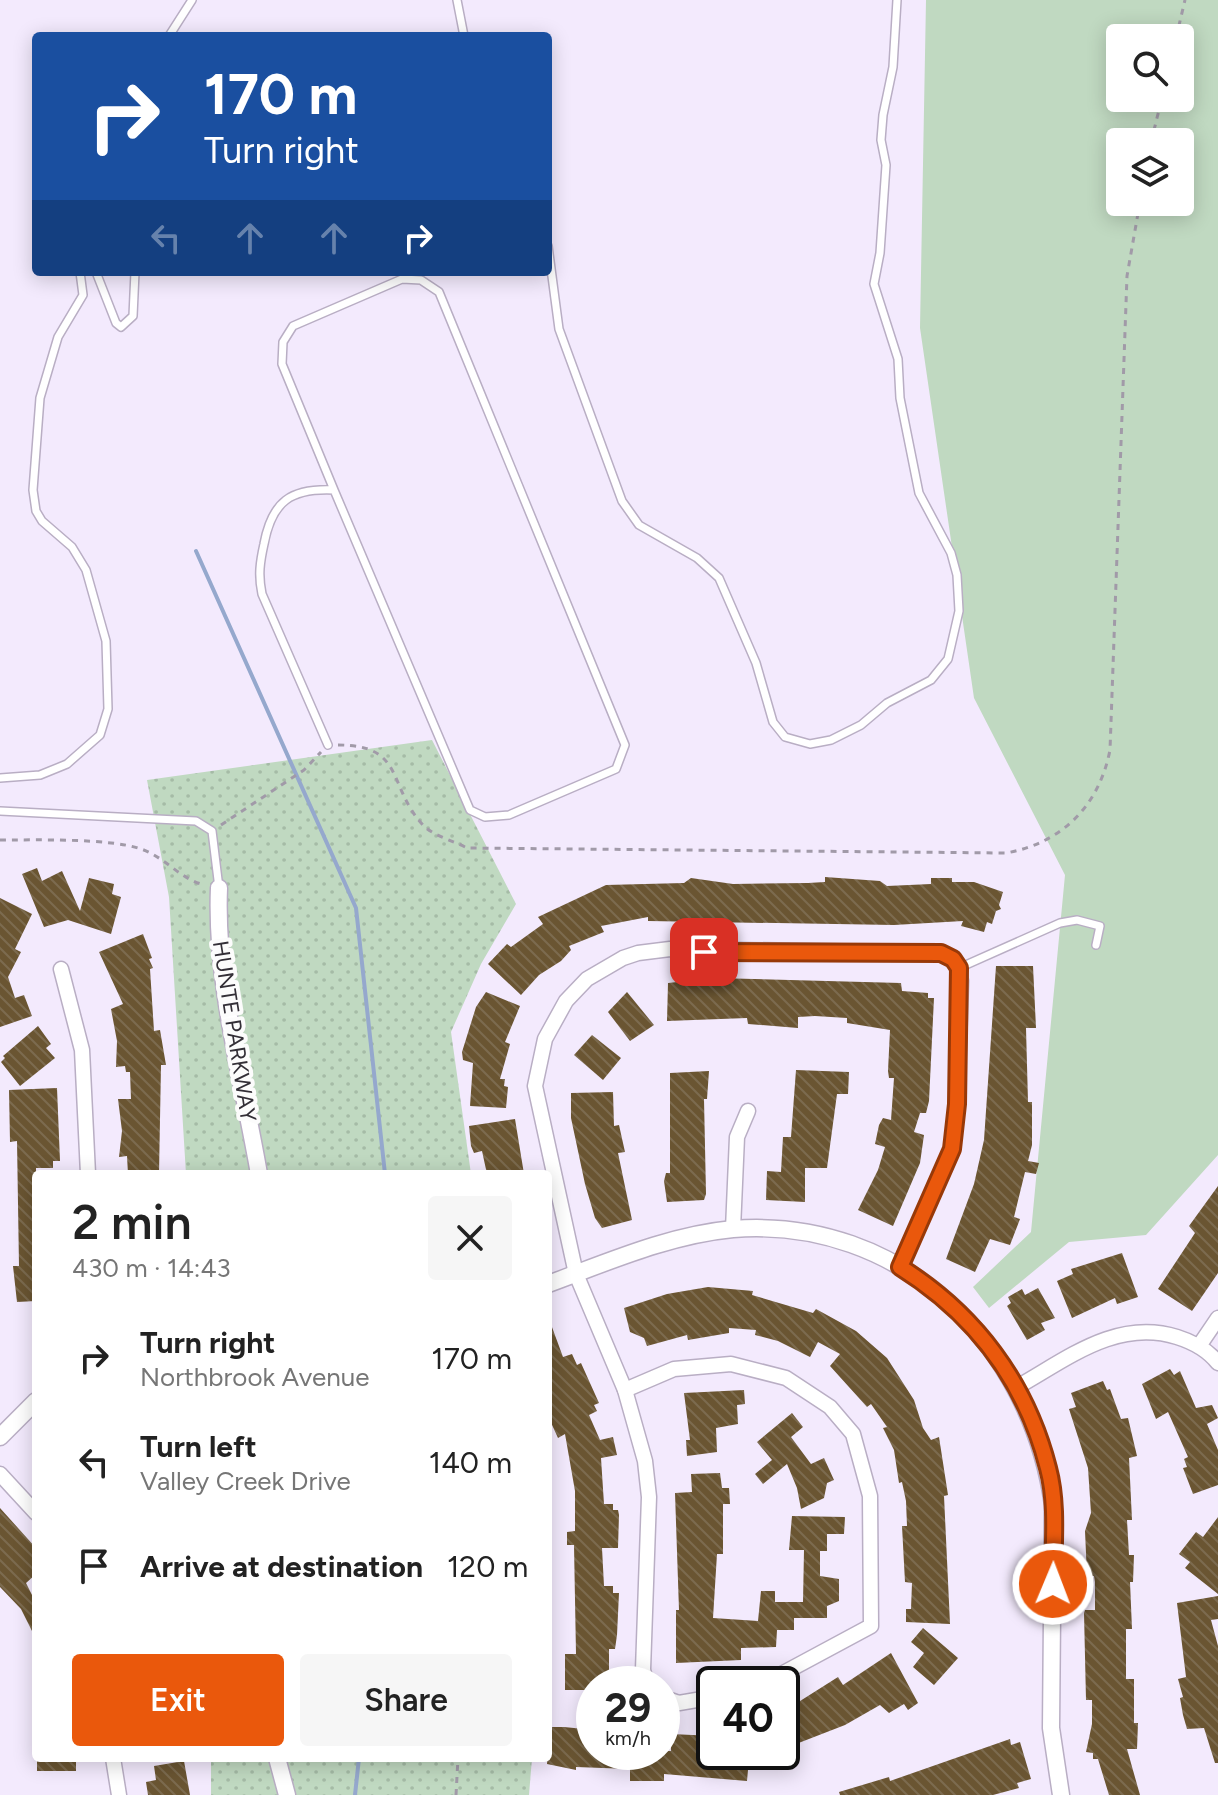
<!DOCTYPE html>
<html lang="en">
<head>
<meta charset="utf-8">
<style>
	body { margin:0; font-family:Figtree,sans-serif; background:#f6f6f6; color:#222; height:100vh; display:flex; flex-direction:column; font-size:30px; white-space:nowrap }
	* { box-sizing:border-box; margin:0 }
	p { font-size:26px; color:#767676 }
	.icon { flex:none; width:44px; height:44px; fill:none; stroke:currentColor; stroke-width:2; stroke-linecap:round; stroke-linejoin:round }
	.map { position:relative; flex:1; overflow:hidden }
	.panel { position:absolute; left:32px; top:1170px; width:520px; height:592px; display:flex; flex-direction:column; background:#fff; border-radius:8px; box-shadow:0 4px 20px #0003 }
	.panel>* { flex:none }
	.banner { position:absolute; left:32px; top:32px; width:520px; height:244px; border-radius:8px; box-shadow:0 4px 20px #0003; background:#1a4fa0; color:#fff; overflow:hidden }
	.fabs { position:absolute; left:1106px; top:24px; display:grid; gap:16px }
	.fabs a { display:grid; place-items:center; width:88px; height:88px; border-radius:8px; background:#fff; box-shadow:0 4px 20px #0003; font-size:40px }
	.speed { position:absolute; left:576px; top:1666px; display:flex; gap:16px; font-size:40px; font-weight:700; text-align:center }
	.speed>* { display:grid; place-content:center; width:104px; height:104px; border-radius:50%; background:#fff; box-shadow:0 4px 20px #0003; line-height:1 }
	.speed small { font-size:20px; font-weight:400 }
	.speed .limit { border:4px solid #111; border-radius:12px; background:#fff; color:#111 }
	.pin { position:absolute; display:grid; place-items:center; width:68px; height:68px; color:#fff; margin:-34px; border-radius:16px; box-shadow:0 4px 12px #0006 }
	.me { position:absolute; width:88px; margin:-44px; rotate:1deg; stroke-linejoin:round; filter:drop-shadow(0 0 6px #0008) }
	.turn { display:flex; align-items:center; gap:28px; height:168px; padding:0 40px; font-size:36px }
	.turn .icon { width:104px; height:104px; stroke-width:2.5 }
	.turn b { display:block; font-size:56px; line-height:68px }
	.lanes { display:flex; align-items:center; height:76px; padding:0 40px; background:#0003; justify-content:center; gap:40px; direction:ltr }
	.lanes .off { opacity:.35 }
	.round { display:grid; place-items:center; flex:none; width:84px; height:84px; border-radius:8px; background:#f6f6f6 }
	.summary { display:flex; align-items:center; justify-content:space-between; height:136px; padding:0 40px }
	h1 { font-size:48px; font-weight:600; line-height:60px }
	.action { display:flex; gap:16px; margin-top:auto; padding:16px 40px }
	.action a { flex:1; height:92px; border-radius:8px; background:#ea580c; color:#fff; font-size:32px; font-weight:600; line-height:92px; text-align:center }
	.action a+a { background:#f6f6f6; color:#222 }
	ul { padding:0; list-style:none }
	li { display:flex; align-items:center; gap:24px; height:104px; padding:0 40px }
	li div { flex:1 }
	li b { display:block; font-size:30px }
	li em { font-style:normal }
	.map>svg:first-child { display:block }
</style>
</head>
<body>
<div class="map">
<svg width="1218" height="1795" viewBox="0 0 1218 1795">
	<defs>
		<pattern id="park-dots" width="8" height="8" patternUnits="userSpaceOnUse" patternTransform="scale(2)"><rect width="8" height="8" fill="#c0d9c1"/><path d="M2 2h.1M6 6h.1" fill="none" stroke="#a5bba6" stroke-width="1.8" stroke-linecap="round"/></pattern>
		<pattern id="building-back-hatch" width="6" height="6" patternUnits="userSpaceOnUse" patternTransform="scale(2)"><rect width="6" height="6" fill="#6a5532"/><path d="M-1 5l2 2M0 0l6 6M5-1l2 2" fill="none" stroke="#7c6b4f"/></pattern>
	</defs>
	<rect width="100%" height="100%" fill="#f3eafd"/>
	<!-- grass -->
	<path fill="#c0d9c1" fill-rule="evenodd" d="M926 0H1218V1155L1146 1235 1069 1242 989 1308 973 1287 1031 1232 1065 875 974 698 920 328ZM1120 38H1180V98H1120ZM1120 142H1180V202H1120Z"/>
	<!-- park -->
	<g fill="url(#park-dots)">
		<path d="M432 740 516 904 481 964 451 1032 471 1174H186L169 897 147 780Z"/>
		<path d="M211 1758H532L529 1795H211Z"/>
	</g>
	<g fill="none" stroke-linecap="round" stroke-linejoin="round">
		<!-- stream -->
		<g stroke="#95a8cd" stroke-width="4">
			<path d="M196 551 356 908 385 1174"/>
			<path d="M355 1795 359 1758"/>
		</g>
	</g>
	<!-- building -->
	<g fill="url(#building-back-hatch)">
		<path d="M37 868 42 881 62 871 80 911 89 878 114 884 112 894 121 897 111 934 68 920 44 927 22 874Z"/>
		<path d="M825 877 880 881 887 886 931 884V878H952V882H974L1003 892 999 905 1001 909 996 911 992 924 987 922 984 932 961 926 963 921 894 925 648 921V917L601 926 604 932 569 946 571 950 561 961 539 975 521 995 488 964 507 944 511 947 543 924 538 917 606 885 684 883 691 878 733 884 808 883 825 882Z"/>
		<path d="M0 898 32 914 15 949 21 952 8 977 15 998 24 995 32 1016 0 1027Z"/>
		<path d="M143 934 152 958 149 959 153 968 150 969 154 1031 160 1030 166 1065H161L159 1174H128L127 1156 119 1157 122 1131 118 1099H131L130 1072H126L125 1066 116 1067 117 1041 111 1009 123 1004 99 952Z"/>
		<path d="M996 966H1033L1036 1028H1026L1028 1102H1032V1145L1028 1161 1039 1163 1036 1174 1025 1172 1014 1217 1020 1219 1010 1245 990 1239 975 1272 946 1259 974 1184 984 1140Z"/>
		<path d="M715 978 901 983 902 991 928 993V998H934L929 1101 926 1113H920L914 1132 924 1135 920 1163 893 1226 858 1210 878 1170 885 1147 875 1144 879 1125 883 1118 891 1120 894 1078H889L888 1071 890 1030 847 1023V1018L815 1016 798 1017V1028L748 1024 747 1018 667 1021 668 983Z"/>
		<path d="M486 992 520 1006 505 1042 510 1044 500 1079H505L504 1086 508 1087 506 1108 470 1106 473 1063 463 1060 462 1052 476 1007Z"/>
		<path d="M627 992 654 1025 630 1041 608 1012Z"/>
		<path d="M38 1026 51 1044 46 1048 55 1058 20 1086 1 1062 5 1058 3 1056Z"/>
		<path d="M592 1035 621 1058 603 1080 574 1055Z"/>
		<path d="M796 1070 849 1072 848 1094H837L827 1168H805V1202L766 1200 767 1171 781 1172 783 1137H791Z"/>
		<path d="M709 1071 707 1099H704L706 1194 704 1200 667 1202 664 1181 666 1173H670V1073Z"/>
		<path d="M57 1088 60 1161H53V1168H36V1301L17 1302 13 1266H19L17 1141 10 1142 9 1090Z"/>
		<path d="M613 1092 614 1126 619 1125 625 1152 618 1153 632 1220 602 1228 595 1218 585 1184 571 1118V1093Z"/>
		<path d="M515 1119 524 1174H487L482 1151 474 1153 471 1146 469 1126Z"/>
		<path d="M1218 1186V1273L1192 1311 1158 1289 1195 1233 1189 1226Z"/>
		<path d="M1122 1253 1138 1297 1117 1304 1115 1298 1072 1318 1057 1281 1073 1274 1071 1269Z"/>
		<path d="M708 1287 753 1291 752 1295 813 1313 816 1309 856 1331 887 1358 914 1400 923 1428 931 1440 939 1437 948 1495 944 1496 950 1624 906 1622V1609H911L912 1583 905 1582 902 1526H907L906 1501 902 1482 899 1483 894 1450 883 1428 887 1427 871 1404 867 1407 830 1366 840 1354 818 1342 810 1357 778 1341 755 1335 756 1330 729 1328V1333L688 1340 687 1335 647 1346 644 1338 630 1332 624 1308 667 1294Z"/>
		<path d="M1038 1288 1055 1318 1041 1323 1045 1330 1027 1340 1007 1306 1011 1303 1008 1297 1022 1289 1025 1295Z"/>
		<path d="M549 1319 563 1357 572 1354 577 1365 581 1363 599 1403 594 1405 597 1411 589 1415 600 1440 613 1437 617 1455 601 1458 604 1504H613V1510H618L619 1515 618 1548H602L604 1586H613V1593H619L617 1635 615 1649H609V1684H594V1690H565V1654H576L574 1545H567V1532L575 1531V1491L565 1434 558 1438 548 1416Z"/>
		<path d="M1170 1369 1174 1375 1180 1371 1196 1408 1212 1405 1218 1418 1207 1424 1218 1450V1485L1193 1494 1183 1468 1187 1467 1184 1459 1188 1457 1168 1412 1156 1419 1142 1384Z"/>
		<path d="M1103 1381 1107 1390 1110 1389 1121 1419 1128 1418 1137 1456 1129 1458 1132 1520H1127L1129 1555H1134L1133 1582H1130L1132 1629H1126V1679H1134V1723H1138L1137 1749H1127L1140 1795H1109L1098 1759H1093V1753L1086 1752 1092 1724V1700H1086L1084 1613 1085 1610H1095V1582L1094 1576H1087L1085 1531 1091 1513 1088 1468 1069 1409 1076 1407 1071 1393Z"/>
		<path d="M744 1390 745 1404 737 1405 738 1424 716 1428 717 1452 687 1456 686 1440H690L684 1393Z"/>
		<path d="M792 1413 803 1427 791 1437 811 1464 824 1458 834 1480 827 1483 824 1498 801 1509 797 1488 787 1464 763 1484 755 1474 772 1460 757 1442Z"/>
		<path d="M720 1473 722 1488H729L730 1504H723V1554H717L713 1618 758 1621 761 1591H775V1602H803L804 1550H789L792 1516 845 1517 844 1534H827V1551H820V1576L839 1579V1601L827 1606V1618H794V1630H777L776 1647 741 1648V1660L676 1663V1610H679L675 1493 692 1492 691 1474Z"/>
		<path d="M0 1508 36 1548V1574L26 1583 36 1603V1639L21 1609 0 1587Z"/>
		<path d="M1218 1517V1594L1185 1568 1190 1562 1179 1554 1196 1532 1203 1537Z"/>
		<path d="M1218 1596V1619L1211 1620 1218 1646V1763H1215L1204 1728 1187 1729 1183 1715 1180 1698 1183 1697 1178 1679 1186 1677 1177 1603Z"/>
		<path d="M923 1628 958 1658 934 1685 913 1667 924 1653 911 1642Z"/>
		<path d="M891 1653 918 1703 908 1710 904 1704 889 1713 880 1705 845 1725 796 1744 800 1756 789 1760 788 1757 748 1770 747 1781 664 1774V1781H630V1769L576 1767V1770L547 1764 550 1727H564L594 1730V1752L671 1751V1734L714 1736V1752H782V1729L797 1724 789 1708 838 1677 843 1685Z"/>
		<path d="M1010 1739 1011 1745 1020 1742 1031 1779 1017 1783 1019 1788 993 1795H840L839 1792 889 1777 890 1781Z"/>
		<rect x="37" y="1758" width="39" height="13"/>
		<path d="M184 1761 190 1795H148L146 1782 156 1780 154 1766Z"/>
	</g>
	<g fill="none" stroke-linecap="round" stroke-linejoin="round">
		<defs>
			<g id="service">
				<path d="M457 0 464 36"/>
				<path d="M169 36 192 0"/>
				<path d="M548 246 559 329 622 501 639 525 697 558 719 578 756 663 773 722 785 737 810 744 831 740 861 725 887 703 931 680 948 659 959 611 957 575 951 553 919 493 900 398 898 359 874 284 880 253 886 165 881 140 883 115 893 67 897 0"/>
				<path d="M96 272 116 323 121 327 133 316 135 272"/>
				<path d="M328 745 262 594C258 575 260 562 264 544 272 501 291 488 334 490L470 810 485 817 509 815 616 769 625 745 439 292 421 280 402 279 293 326 283 342 282 364 334 490"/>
				<path d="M0 778 40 775 67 764 100 735 108 709 106 641 86 570 72 547 42 521 36 511 33 490 40 398 58 337 83 295 80 272"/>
				<path d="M0 811 196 821 212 831 219 888"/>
				<path d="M959 968 1060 923 1077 920 1100 926 1096 945"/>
			</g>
			<g id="minor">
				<path d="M61 969 82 1050 88 1174"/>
				<path d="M733 1229 737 1137 748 1111"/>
				<path d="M1199 1346 1218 1318"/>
				<path d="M1017 1387C1067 1359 1117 1318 1177 1337 1193 1342 1207 1349 1218 1363"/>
				<path d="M625 1390 674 1369 731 1364 786 1378 830 1407 853 1434 870 1496 871 1626 763 1684"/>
				<path d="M0 1474 36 1513"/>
				<path d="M647 1684 643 1670 649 1497 645 1461 625 1390 576 1274 535 1086 545 1039 566 1001 587 979 623 958 638 953 670 949 941 953C955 960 959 966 961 981L957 1104 952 1149 900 1267"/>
				<path d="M662 1697 679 1703 714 1697"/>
				<path d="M113 1758 119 1795"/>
			</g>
			<g id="tertiary">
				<path d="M219 888C215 983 243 1081 259 1174"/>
				<path d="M548 1284C608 1262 669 1235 733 1229 902 1216 1031 1345 1053 1505L1051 1728 1061 1795"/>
				<path d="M0 1437 36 1401"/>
				<path d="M277 1758 287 1795"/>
			</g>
		</defs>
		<!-- service casing -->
		<use href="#service" stroke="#b9aec4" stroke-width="10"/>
		<!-- minor casing -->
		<use href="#minor" stroke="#b9aec4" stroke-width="17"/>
		<!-- tertiary casing -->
		<use href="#tertiary" stroke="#b9aec4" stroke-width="19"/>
		<!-- path -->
		<g stroke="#a19aa8" stroke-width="3" stroke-dasharray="6 6" stroke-linecap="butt">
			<path d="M1176 38 1185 0"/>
			<path d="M1151 142 1162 98"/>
			<path d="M338 745C405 745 387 785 422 824 431 835 454 841 467 848L1006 853C1062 843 1099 806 1110 750L1127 276 1140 202"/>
			<path d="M221 825 304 770 321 752"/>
			<path d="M0 840C35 840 110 838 141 849 165 857 181 880 205 885"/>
			<path d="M456 1795 458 1758"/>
		</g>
		<!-- service -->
		<use href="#service" stroke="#fff" stroke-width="7"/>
		<!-- minor -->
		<use href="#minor" stroke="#fff" stroke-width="14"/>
		<!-- tertiary -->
		<use href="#tertiary" stroke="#fff" stroke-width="16"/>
	</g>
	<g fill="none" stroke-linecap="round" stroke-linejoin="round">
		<defs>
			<path id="route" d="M704 952 941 953 953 959 959 968 957 1104 952 1149 900 1267C975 1314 1026 1382 1048 1468 1058 1505 1053 1546 1053 1584"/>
		</defs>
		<!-- route casing -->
		<use href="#route" stroke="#983908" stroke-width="20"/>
		<!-- route -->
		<use href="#route" stroke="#ea580c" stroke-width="14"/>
	</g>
	<g text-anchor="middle" stroke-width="8" stroke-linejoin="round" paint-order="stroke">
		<!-- street labels -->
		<g font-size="22" fill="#332f37" stroke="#fcfcfc">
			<text transform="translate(235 1031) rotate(81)" y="8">HUNTE PARKWAY</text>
		</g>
	</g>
</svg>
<div class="fabs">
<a><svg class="icon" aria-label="search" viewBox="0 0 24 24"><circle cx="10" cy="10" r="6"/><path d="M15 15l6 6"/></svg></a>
<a><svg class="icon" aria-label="layers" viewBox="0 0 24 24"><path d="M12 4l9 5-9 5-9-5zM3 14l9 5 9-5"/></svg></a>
</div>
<div class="speed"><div>29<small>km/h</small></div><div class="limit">40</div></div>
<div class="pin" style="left:704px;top:952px;background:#d93025"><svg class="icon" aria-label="arrive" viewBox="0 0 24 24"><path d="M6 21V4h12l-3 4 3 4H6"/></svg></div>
<svg class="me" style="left:1053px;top:1584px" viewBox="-20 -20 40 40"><circle r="17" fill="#ea580c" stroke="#fff" stroke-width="3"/><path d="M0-11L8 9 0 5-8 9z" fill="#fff"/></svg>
<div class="banner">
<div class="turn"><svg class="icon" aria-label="right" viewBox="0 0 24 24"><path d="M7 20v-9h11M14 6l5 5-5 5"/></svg><div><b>170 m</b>Turn right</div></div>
<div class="lanes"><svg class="icon off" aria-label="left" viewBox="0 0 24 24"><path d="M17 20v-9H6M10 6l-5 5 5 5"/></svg><svg class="icon off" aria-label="ahead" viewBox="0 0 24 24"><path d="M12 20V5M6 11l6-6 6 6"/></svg><svg class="icon off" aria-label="ahead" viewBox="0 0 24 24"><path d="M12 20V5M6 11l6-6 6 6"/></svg><svg class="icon" aria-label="right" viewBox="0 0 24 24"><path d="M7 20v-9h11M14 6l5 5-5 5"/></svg></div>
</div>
<section class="panel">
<div class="summary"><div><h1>2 min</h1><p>430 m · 14:43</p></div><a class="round"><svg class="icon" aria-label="close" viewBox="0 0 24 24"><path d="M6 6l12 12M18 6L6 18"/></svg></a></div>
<ul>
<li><svg class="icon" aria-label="right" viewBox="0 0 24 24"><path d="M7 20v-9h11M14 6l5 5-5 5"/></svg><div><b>Turn right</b><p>Northbrook Avenue</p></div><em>170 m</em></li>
<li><svg class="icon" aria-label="left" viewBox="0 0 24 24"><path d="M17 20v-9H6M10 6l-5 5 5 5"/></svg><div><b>Turn left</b><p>Valley Creek Drive</p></div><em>140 m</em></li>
<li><svg class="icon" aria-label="arrive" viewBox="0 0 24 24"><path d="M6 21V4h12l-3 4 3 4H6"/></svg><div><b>Arrive at destination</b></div><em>120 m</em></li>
</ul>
<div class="action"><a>Exit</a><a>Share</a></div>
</section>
</div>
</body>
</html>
